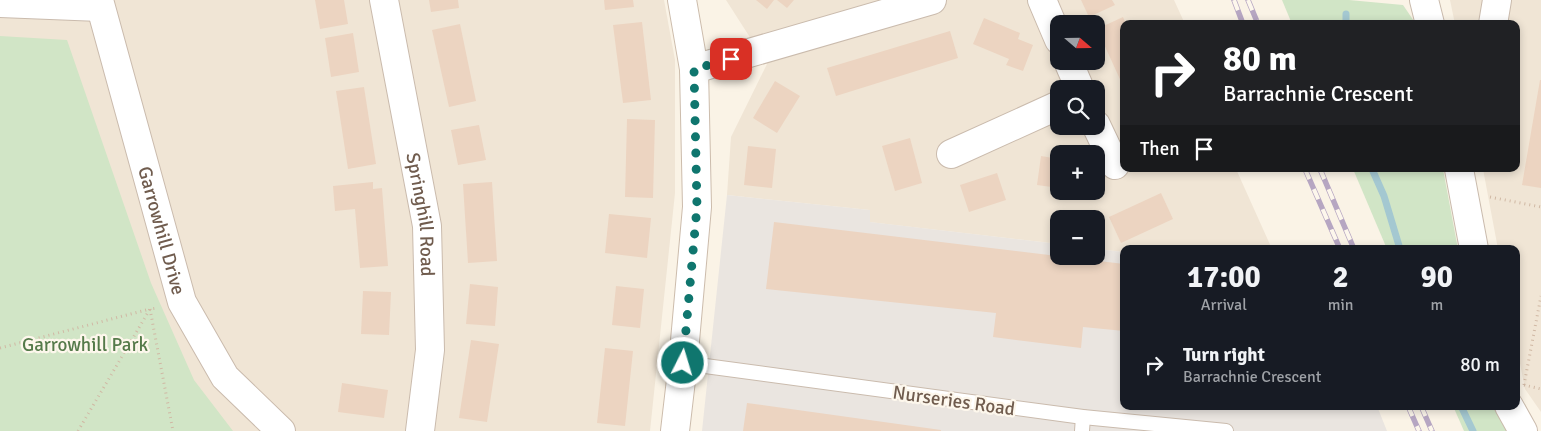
<!DOCTYPE html>
<html lang="en">
<head>
<meta charset="utf-8">
<style>
	body { margin:0; font-family:Signika,sans-serif; background:#20242c; color:#f1f3f6; height:100vh; display:flex; flex-direction:column; font-size:19px; white-space:nowrap }
	* { box-sizing:border-box; margin:0 }
	p { font-size:16px; color:#9ea1a6 }
	.icon { flex:none; width:28px; height:28px; fill:none; stroke:currentColor; stroke-width:2; stroke-linecap:round; stroke-linejoin:round }
	.map { position:relative; flex:1; overflow:hidden }
	.sheet { position:absolute; left:1120px; top:245px; width:400px; height:165px; display:flex; flex-direction:column; background:#171b24; border-radius:10px; box-shadow:0 2px 8px #0003 }
	.sheet>* { flex:none }
	.guide { position:absolute; left:1120px; top:20px; width:400px; height:152px; border-radius:10px; box-shadow:0 2px 8px #0003; background:#202124; color:#fff; overflow:hidden }
	.needle { width:32px; rotate:110deg }
	.buttons { position:absolute; left:1050px; top:15px; display:grid; gap:10px }
	.buttons a { display:grid; place-items:center; width:55px; height:55px; border-radius:10px; background:#171b24; box-shadow:0 2px 8px #0003; font-size:25px }
	.pin { position:absolute; display:grid; place-items:center; width:42px; height:42px; color:#fff; margin:-21px; border-radius:10px; box-shadow:0 2px 8px #0006 }
	.me { position:absolute; width:55px; margin:-28px; rotate:5deg; stroke-linejoin:round; filter:drop-shadow(0 0 4px #0008) }
	.turn { display:flex; align-items:center; gap:18px; height:105px; padding:0 20px; font-size:22px }
	.turn .icon { width:65px; height:65px; stroke-width:2.5 }
	.turn b { display:block; font-size:35px; line-height:42px }
	.then { display:flex; align-items:center; height:48px; padding:0 20px; background:#0003; gap:10px; font-size:19px }
	.eta { display:flex; justify-content:space-evenly; align-items:center; height:85px; text-align:center }
	.eta b { font-size:30px; font-weight:800; line-height:35px }
	ul { padding:0; list-style:none }
	li { display:flex; align-items:center; gap:15px; height:70px; padding:0 20px }
	li div { flex:1 }
	li b { display:block; font-size:19px }
	li em { font-style:normal }
	.map>svg:first-child { display:block }
</style>
</head>
<body>
<div class="map">
<svg width="1541" height="431" viewBox="0 0 1541 431">
	<rect width="100%" height="100%" fill="#faf3e6"/>
	<!-- residential -->
	<g fill="#f0e5d5" fill-rule="evenodd">
		<path d="M0 0H664L675 60V193L650 431H0Z"/>
		<path d="M726 0H1174L1185 24H1124V169H1236L1272 249H1124V252L1096 249V219H1059V244L869 222 870 210 727 195 731 137 767 64ZM1059 24H1096V61H1059ZM1059 89H1096V126H1059ZM1059 154H1096V191H1059Z"/>
		<path d="M1450 0H1541V412L1525 389 1516 343V249H1498L1483 169H1516V24H1455Z"/>
	</g>
	<!-- industrial -->
	<path fill="#eae5e0" d="M727 195 870 210V222L1059 244V256H1096V249L1124 252V406H1377L1387 431H702Z"/>
	<!-- green -->
	<g fill="#d1e5c6">
		<path d="M1282 0H1349L1403 5 1416 24H1292Z"/>
		<path d="M0 36 67 40 151 283 194 380 233 431H0Z"/>
		<path d="M1353 169H1443L1458 249H1387Z"/>
		<path d="M1453 406H1493L1507 431H1464Z"/>
	</g>
	<g fill="none" stroke-linecap="round" stroke-linejoin="round">
		<!-- stream -->
		<g stroke="#a4c8d1" stroke-width="7">
			<path d="M1346 14V24"/>
			<path d="M1372 169 1384 196 1400 249"/>
			<path d="M1461 406 1473 431"/>
		</g>
	</g>
	<!-- building -->
	<g fill="#ecd4c1">
		<path d="M315 0H344L348 24 320 29Z"/>
		<path d="M429 0H458L459 8 431 12Z"/>
		<path d="M604 0H633L634 7 605 10Z"/>
		<path d="M756 0H774L767 9Z"/>
		<path d="M777 0H794L787 8Z"/>
		<path d="M1081 0H1112L1115 5 1089 17Z"/>
		<path d="M1123 17 1126 24H1124V88L1097 29Z"/>
		<path d="M984 18 1020 33 1018 39 1033 45 1023 71 1006 65 1009 59 973 44Z"/>
		<path d="M642 22 651 100 623 103 613 25Z"/>
		<path d="M460 24 476 101 449 107 432 30Z"/>
		<path d="M950 31 958 58 836 96 827 68Z"/>
		<path d="M353 33 359 72 331 77 325 38Z"/>
		<path d="M1540 80H1541V188L1522 185Z"/>
		<path d="M775 81 800 96 777 133 753 118Z"/>
		<path d="M364 87 376 164 348 169 336 91Z"/>
		<path d="M627 119 655 120 653 198 625 197Z"/>
		<path d="M479 125 486 160 458 165 451 130Z"/>
		<path d="M910 138 922 183 895 191 882 146Z"/>
		<path d="M748 146 776 149 772 188 744 185Z"/>
		<path d="M1041 156 1059 159V188L1037 185Z"/>
		<path d="M997 173 1006 200 969 212 960 185Z"/>
		<path d="M373 182V189L382 188 388 266 360 268 355 209 335 211 333 186Z"/>
		<path d="M492 182 497 261 468 263 463 184Z"/>
		<path d="M1161 193 1173 219 1121 243 1109 217Z"/>
		<path d="M609 214 651 218 647 258 605 253Z"/>
		<path d="M774 222 1124 264V331L1083 327 1081 348 993 337 996 313 766 289Z"/>
		<path d="M470 284 498 287 495 326 466 324Z"/>
		<path d="M616 286 644 289 640 328 612 325Z"/>
		<path d="M363 291 391 292 389 335 361 334Z"/>
		<path d="M471 340 499 344 487 422 459 418Z"/>
		<path d="M605 348 633 351 625 426 597 423Z"/>
		<path d="M342 383 388 390 384 418 338 412Z"/>
		<path d="M747 403 941 430V431H743Z"/>
	</g>
	<g fill="none" stroke-linecap="round" stroke-linejoin="round">
		<defs>
			<g id="service">
				<path d="M683 363 1083 417 1226 431"/>
				<path d="M1082 431 1083 417"/>
			</g>
			<g id="minor">
				<path id="s1" d="M99 0 182 302 225 377 281 431"/>
				<path id="s2" d="M384 0 427 226 430 350 420 431"/>
				<path d="M1042 0 1059 40"/>
				<path d="M1424 0 1430 24"/>
				<path d="M0 3 100 7"/>
				<path d="M1493 24 1497 0"/>
				<path d="M1068 61 1080 89"/>
				<path d="M694 69 932 0"/>
				<path d="M1096 125 1115 165"/>
				<path d="M951 154 1059 105"/>
				<path d="M1459 169 1474 249"/>
				<path d="M1509 406 1523 431"/>
			</g>
			<path id="secondary" d="M675 431 683 363 697 207 694 69 682 0"/>
		</defs>
		<!-- service casing -->
		<use href="#service" stroke="#cabbad" stroke-width="16"/>
		<!-- minor casing -->
		<use href="#minor" stroke="#cabbad" stroke-width="30"/>
		<!-- secondary casing -->
		<use href="#secondary" stroke="#ccbcac" stroke-width="30"/>
		<!-- path -->
		<g stroke="#d0b8a4" stroke-width="3" stroke-dasharray="1 4" stroke-linecap="butt">
			<path d="M1490 197 1541 207"/>
			<path d="M0 348 150 309 173 431"/>
			<path d="M1524 385 1541 296"/>
			<path d="M1524 385 1541 389"/>
			<path d="M78 431 150 309 157 308"/>
		</g>
		<!-- service -->
		<use href="#service" stroke="#fff" stroke-width="14"/>
		<!-- minor -->
		<use href="#minor" stroke="#fff" stroke-width="28"/>
		<!-- secondary -->
		<use href="#secondary" stroke="#fff" stroke-width="28"/>
		<defs>
			<g id="rail">
				<path d="M1234 0 1243 24"/>
				<path d="M1248 0 1258 24"/>
				<path d="M1305 169 1340 249"/>
				<path d="M1320 169 1354 249"/>
				<path d="M1408 406 1419 431"/>
				<path d="M1421 406 1432 431"/>
			</g>
		</defs>
		<!-- rail casing -->
		<use href="#rail" stroke="#b6a6c2" stroke-width="5.5"/>
		<!-- rail -->
		<use href="#rail" stroke="#fdf7ec" stroke-width="4" stroke-dasharray="11" stroke-linecap="butt"/>
	</g>
	<g fill="none" stroke-linecap="round" stroke-linejoin="round">
		<!-- route -->
		<path stroke="#0f766e" stroke-width="9" stroke-dasharray="0 16.2" d="M683 363 697 207 694 69 731 59"/>
	</g>
	<g text-anchor="middle" stroke-width="4.5" stroke-linejoin="round" paint-order="stroke">
		<!-- street labels -->
		<g font-size="19" fill="#705c4e" stroke="#fdf7ec">
			<text dy="7" stroke="none"><textPath href="#s2" startOffset="218">Springhill Road</textPath></text>
			<text dy="7" stroke="none"><textPath href="#s1" startOffset="239">Garrowhill Drive</textPath></text>
			<text transform="translate(954 400) rotate(8)" y="7">Nurseries Road</text>
		</g>
		<!-- park labels -->
		<g font-size="19" fill="#557a4a" stroke="#fdf7ec">
			<text x="85" y="351">Garrowhill Park</text>
		</g>
	</g>
</svg>
<div class="buttons">
<a><svg class="needle" viewBox="-14 -14 28 28"><path d="M0-13l5 13h-10z" fill="#e53935"/><path d="M0 13l5-13h-10z" fill="#9ea1a6"/></svg></a>
<a><svg class="icon" aria-label="search" viewBox="0 0 24 24"><circle cx="10" cy="10" r="6"/><path d="M15 15l6 6"/></svg></a>
<a>+</a>
<a>−</a>
</div>
<div class="pin" style="left:731px;top:59px;background:#d93025"><svg class="icon" aria-label="arrive" viewBox="0 0 24 24"><path d="M6 21V4h12l-3 4 3 4H6"/></svg></div>
<svg class="me" style="left:683px;top:363px" viewBox="-20 -20 40 40"><circle r="17" fill="#0f766e" stroke="#fff" stroke-width="3"/><path d="M0-11L8 9 0 5-8 9z" fill="#fff"/></svg>
<div class="guide">
<div class="turn"><svg class="icon" aria-label="right" viewBox="0 0 24 24"><path d="M7 20v-9h11M14 6l5 5-5 5"/></svg><div><b>80 m</b>Barrachnie Crescent</div></div>
<div class="then">Then<svg class="icon" aria-label="arrive" viewBox="0 0 24 24"><path d="M6 21V4h12l-3 4 3 4H6"/></svg></div>
</div>
<section class="sheet">
<div class="eta">
<div><b>17:00</b><p>Arrival</p></div>
<div><b>2</b><p>min</p></div>
<div><b>90</b><p>m</p></div>
</div>
<ul>
<li><svg class="icon" aria-label="right" viewBox="0 0 24 24"><path d="M7 20v-9h11M14 6l5 5-5 5"/></svg><div><b>Turn right</b><p>Barrachnie Crescent</p></div><em>80 m</em></li>
</ul>
</section>
</div>
</body>
</html>
